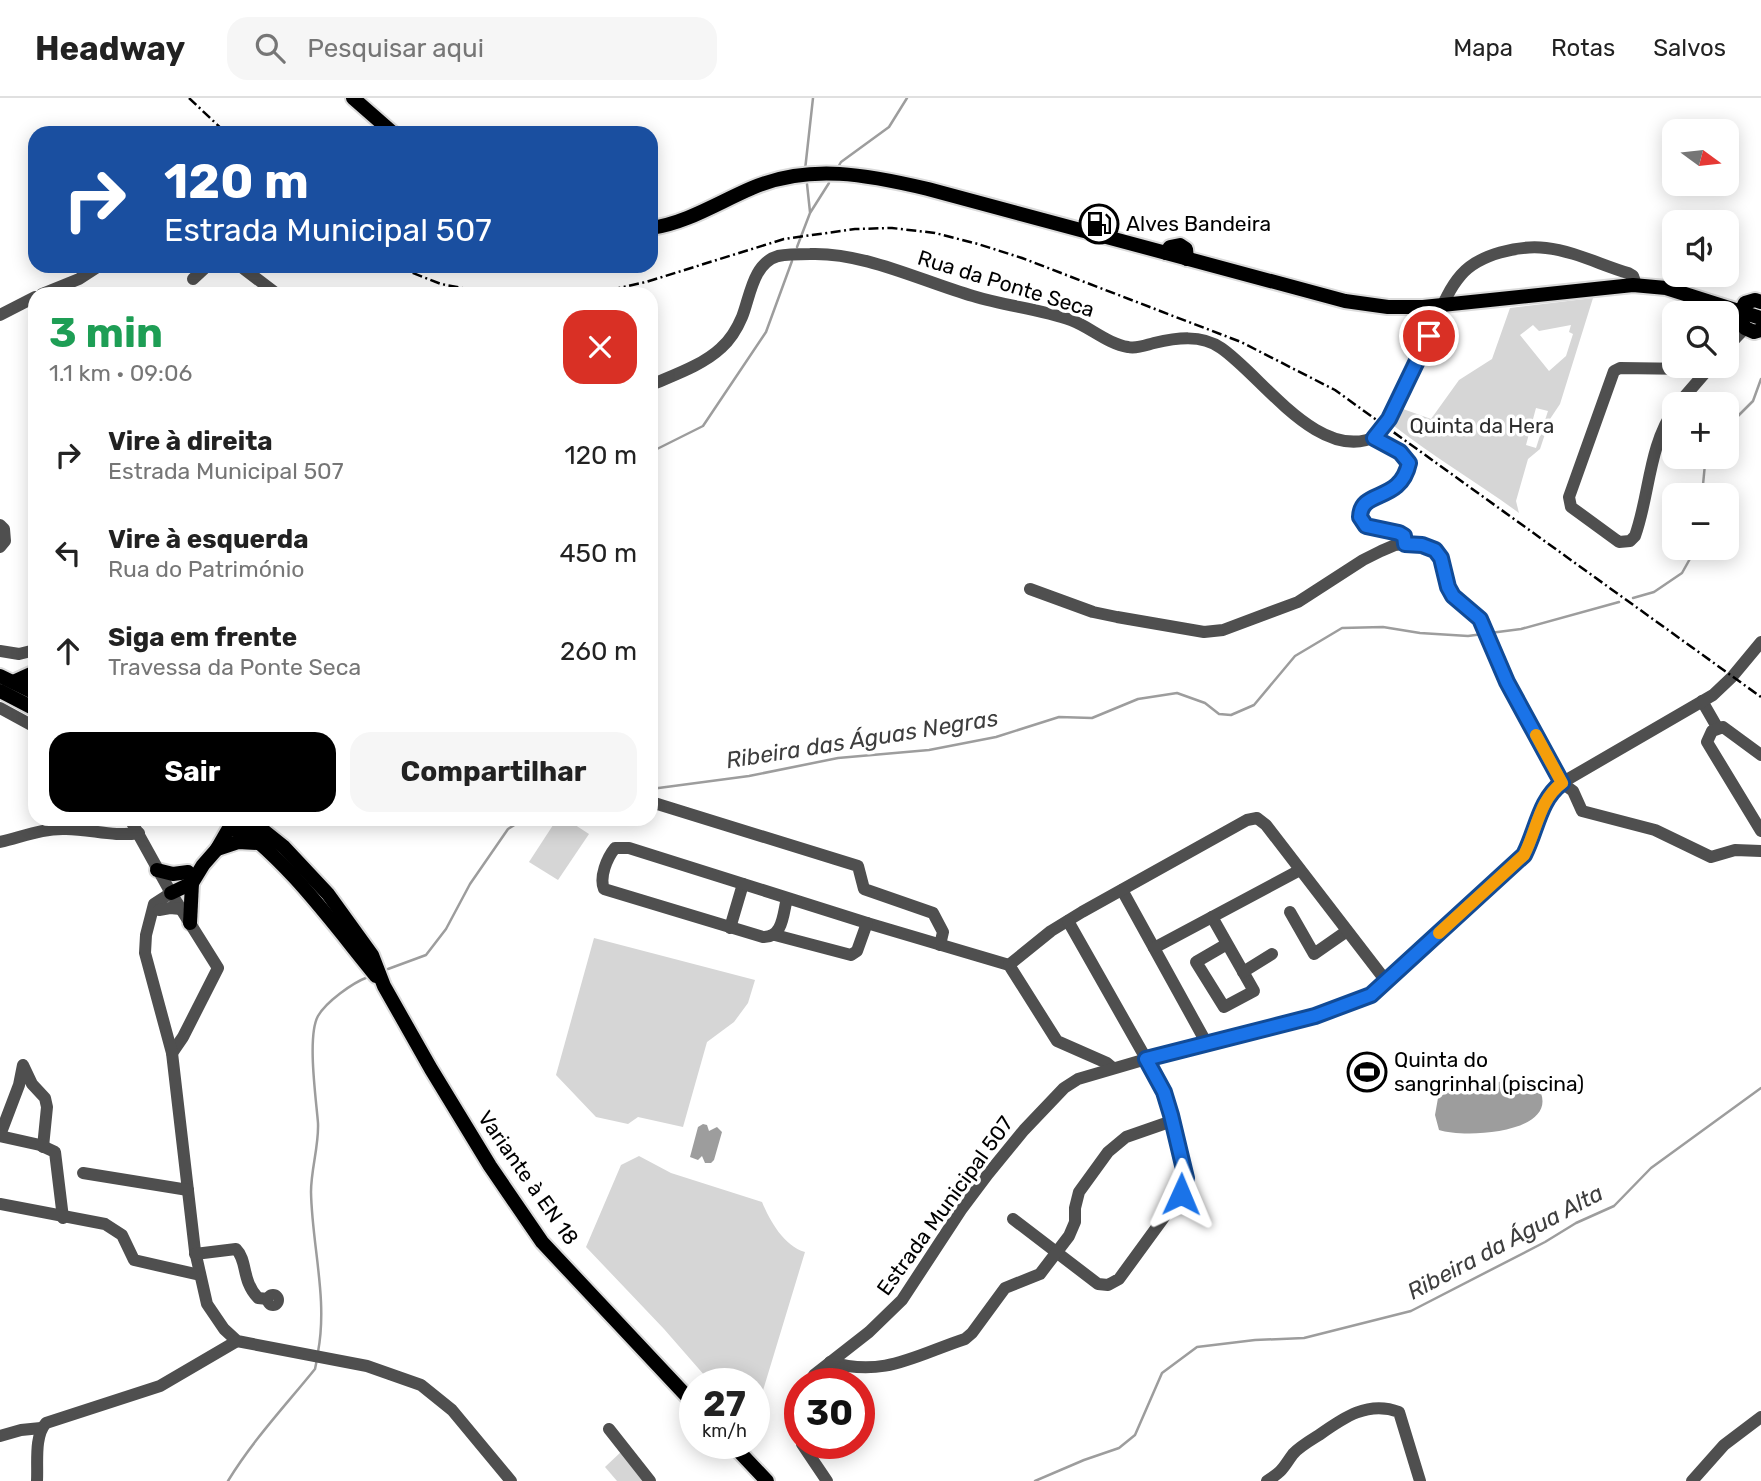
<!DOCTYPE html>
<html lang="pt">
<head>
<meta charset="utf-8">
<style>
	body { margin:0; font-family:Rubik,sans-serif; background:#f6f6f6; color:#222; height:100vh; display:flex; flex-direction:column; font-size:26px; white-space:nowrap }
	* { box-sizing:border-box; margin:0 }
	p { font-size:23px; color:#767676 }
	.icon { flex:none; width:38px; height:38px; fill:none; stroke:currentColor; stroke-width:2; stroke-linecap:round; stroke-linejoin:round }
	.map { position:relative; flex:1; overflow:hidden }
	.sheet { position:absolute; left:28px; top:189px; width:630px; height:539px; display:flex; flex-direction:column; background:#fff; border-radius:21px; box-shadow:0 4px 18px #0003 }
	.sheet>* { flex:none }
	.hud { position:absolute; left:28px; top:28px; width:630px; height:147px; border-radius:21px; box-shadow:0 4px 18px #0003; background:#1a4fa0; color:#fff; overflow:hidden }
	.needle { width:46px; rotate:105deg }
	.tools { position:absolute; left:1662px; top:21px; display:grid; gap:14px }
	.tools a { display:grid; place-items:center; width:77px; height:77px; border-radius:14px; background:#fff; box-shadow:0 4px 18px #0003; font-size:35px }
	.speed { position:absolute; left:679px; top:1270px; display:flex; gap:14px; font-size:35px; font-weight:700; text-align:center }
	.speed>* { display:grid; place-content:center; width:91px; height:91px; border-radius:50%; background:#fff; box-shadow:0 4px 18px #0003; line-height:1 }
	.speed small { font-size:18px; font-weight:400 }
	.speed .limit { border:10px solid #d22; background:#fff; color:#111 }
	.pin { position:absolute; display:grid; place-items:center; width:60px; height:60px; color:#fff; margin:-30px; border:4px solid #fff; border-radius:50%; box-shadow:0 2px 7px #0007 }
	.me { position:absolute; width:77px; margin:-38px; rotate:1deg; stroke-linejoin:round; filter:drop-shadow(0 0 5px #0008) }
	.turn { display:flex; align-items:center; gap:24px; height:147px; padding:0 21px; font-size:32px }
	.turn .icon { width:91px; height:91px; stroke-width:2.5 }
	.turn b { display:block; font-size:49px; line-height:60px }
	.round { display:grid; place-items:center; flex:none; width:74px; height:74px; border-radius:21px; background:#f6f6f6 }
	.headline { display:flex; align-items:center; justify-content:space-between; height:119px; padding:0 21px }
	h1 { font-size:42px; font-weight:700; line-height:52px; color:#1e9e55 }
	.cta { display:flex; gap:14px; margin-top:auto; padding:14px 21px }
	.cta a { flex:1; height:80px; border-radius:21px; background:#000; color:#fff; font-size:28px; font-weight:700; line-height:80px; text-align:center }
	.cta a+a { background:#f6f6f6; color:#222 }
	ul { padding:0; list-style:none }
	li { display:flex; align-items:center; gap:21px; height:98px; padding:0 21px }
	li div { flex:1 }
	li b { display:block; font-size:26px }
	li em { font-style:normal }
	header { display:flex; align-items:center; gap:42px; box-sizing:border-box; height:98px; padding:0 35px; background:#fff; border-bottom:2px solid #e0e0e0 }
	header strong { font-size:33px }
	nav { display:flex; gap:38px; margin-inline-start:auto; font-size:24px }
	.search { width:490px; height:63px; background:#f6f6f6; display:flex; align-items:center; gap:18px; box-sizing:border-box; padding:0 24px; border-radius:21px; color:#767676; font-size:26px }
	.map>svg:first-child { display:block }
</style>
</head>
<body>
<header>
<strong>Headway</strong>
<div class="search"><svg class="icon" aria-label="search" viewBox="0 0 24 24"><circle cx="10" cy="10" r="6"/><path d="M15 15l6 6"/></svg>Pesquisar aqui</div>
<nav><a>Mapa</a><a>Rotas</a><a>Salvos</a></nav>
</header>
<div class="map">
<svg width="1761" height="1383" viewBox="0 0 1761 1383">
	<rect width="100%" height="100%" fill="#fff"/>
	<!-- green -->
	<g fill="#d6d6d6" fill-rule="evenodd">
		<path d="M1593 200 1560 306 1550 321 1540 351 1528 361 1516 403 1519 415C1478 385 1434 359 1394 328L1403 311 1431 321 1459 282 1492 261 1510 210ZM1533 227 1539 233 1571 227 1569 234 1573 236 1566 258 1549 273 1520 237ZM1536 310 1548 313 1536 350 1526 347Z"/>
		<path d="M557 721H566L589 736 558 782 529 764Z"/>
		<path d="M594 840 755 882 748 905 734 924 707 944 683 1029 638 1019 628 1026 596 1019 556 977Z"/>
		<path d="M639 1058 671 1075 762 1104C770 1123 784 1148 805 1154L761 1299H754V1286H712L664 1231 586 1149 621 1067Z"/>
		<path d="M622 1353 646 1383H617L605 1369Z"/>
	</g>
	<!-- water -->
	<g fill="#9d9d9d">
		<path d="M1507 983 1537 987C1567 1035 1466 1041 1439 1032L1435 1017 1438 1000C1459 985 1482 986 1507 983Z"/>
		<path d="M703 1026 707 1027 709 1033 717 1029 722 1034 714 1062 711 1065H705L702 1058 698 1062 690 1059 698 1029Z"/>
	</g>
	<g fill="none" stroke-linecap="round" stroke-linejoin="round">
		<!-- stream -->
		<g stroke="#9d9d9d" stroke-width="2.5">
			<path d="M837 71 841 64 889 29 907 0"/>
			<path d="M805 72 813 0"/>
			<path d="M807 86 810 114"/>
			<path d="M797 149 810 115 829 85"/>
			<path d="M1727 329 1753 303 1761 281"/>
			<path d="M651 354 703 328 766 234 792 163"/>
			<path d="M1702 397 1705 366 1709 359"/>
			<path d="M1633 500 1654 494 1682 475 1696 450"/>
			<path d="M1490 535 1521 531 1619 504"/>
			<path d="M651 691 749 678 838 660 929 652 996 639 1059 619 1092 620 1138 601 1177 595 1205 605 1219 616 1231 617 1254 607 1295 558 1342 530 1383 529 1420 535 1468 538 1483 536"/>
			<path d="M388 871 426 857 446 831 470 786 508 731 524 721"/>
			<path d="M318 1254C328 1201 312 1148 311 1094 311 1071 319 1048 318 1025 316 1000 307 938 318 918 326 904 352 885 368 879"/>
			<path d="M228 1383C253 1342 285 1308 315 1271L317 1261"/>
			<path d="M1035 1383 1084 1362 1119 1350 1135 1337 1162 1275 1197 1249 1255 1242 1304 1240 1411 1213 1545 1144 1576 1125 1614 1108 1651 1070 1761 990"/>
		</g>
		<defs>
			<g id="major">
				<path d="M353 0 393 35"/>
				<path d="M651 130C687 125 719 104 752 90 810 65 869 77 928 91L1345 203 1388 209H1423L1633 187 1666 190 1761 220"/>
				<path d="M1166 155 1170 149 1180 147 1186 151 1187 161"/>
				<path d="M1761 204 1755 202 1745 205 1739 218 1745 230 1754 234 1761 232"/>
				<path d="M0 578 35 595"/>
				<path d="M13 584 35 574"/>
				<path d="M0 593 35 611"/>
				<path d="M229 721C287 761 331 823 376 878"/>
				<path d="M249 721 284 749 328 796 372 857 384 888 431 971 490 1068 542 1144 695 1307"/>
				<path d="M217 751 238 744 257 745"/>
				<path d="M157 772 173 776 188 774"/>
				<path d="M171 795 192 785 203 767 217 751 228 732 247 730"/>
				<path d="M190 825 192 785"/>
				<path d="M732 1346 767 1383"/>
			</g>
		</defs>
		<!-- major casing -->
		<use href="#major" stroke="#dbdbdb" stroke-width="18"/>
		<!-- minor -->
		<g stroke="#4f4f4f" stroke-width="12">
			<path d="M240 168 277 196"/>
			<path d="M193 181 207 168"/>
			<path d="M42 196 79 181 99 168"/>
			<path d="M0 217 35 199"/>
			<path d="M1727 249 1745 230"/>
			<path d="M651 287C674 277 703 267 721 250 730 242 737 231 742 219 750 199 753 165 778 158 788 156 799 156 810 156 864 154 921 183 973 198 1005 208 1040 211 1071 222 1090 229 1108 246 1128 249 1137 251 1146 247 1154 245 1176 240 1201 236 1221 250 1262 278 1320 367 1377 338"/>
			<path d="M1678 306 1711 268"/>
			<path d="M1675 310C1648 349 1650 396 1635 438L1630 443 1619 444 1571 409 1569 399 1614 273 1620 270 1692 271 1704 275"/>
			<path d="M1389 321C1404 292 1418 263 1431 234 1440 214 1447 193 1461 177 1479 156 1519 147 1546 150 1574 153 1601 167 1628 175L1633 178 1636 187"/>
			<path d="M1374 339 1400 354 1409 365C1400 406 1361 389 1360 419L1366 428 1399 435 1403 438 1405 446"/>
			<path d="M0 427 4 431 5 443 0 449"/>
			<path d="M1030 491 1093 514 1117 519 1204 534 1223 532 1298 504 1363 462 1381 453 1395 447 1411 445 1422 447 1435 452 1441 460 1448 489 1453 498 1480 521 1507 584 1562 685 1573 693 1582 713 1655 732 1711 759 1735 752 1761 753"/>
			<path d="M0 553 19 556 35 552"/>
			<path d="M1702 603 1717 629"/>
			<path d="M0 610 35 629"/>
			<path d="M1761 657 1723 629 1712 633 1707 644 1761 733"/>
			<path d="M651 704 858 768 864 791 933 815 943 834 940 847"/>
			<path d="M130 721 171 795 218 870 183 939 172 955"/>
			<path d="M0 744C22 739 43 730 66 731 91 731 113 739 139 735"/>
			<path d="M1122 792 1207 946"/>
			<path d="M171 795 154 806 146 837 145 855 172 955 195 1153 207 1206 224 1231 237 1243 367 1268 421 1287 452 1312 511 1383"/>
			<path d="M159 812 170 810 181 811"/>
			<path d="M1290 814 1314 856 1347 833"/>
			<path d="M1212 819 1254 893 1224 909 1196 864 1227 846"/>
			<path d="M867 825 1009 867 1057 943 1107 965 1113 970"/>
			<path d="M730 830 743 786"/>
			<path d="M775 837 851 857 857 853 867 825 629 750H615C607 760 599 779 604 791L763 839C783 840 783 816 787 800"/>
			<path d="M1154 850 1300 772"/>
			<path d="M1009 867 1051 833 1082 814 1247 722 1257 720 1266 727 1386 883"/>
			<path d="M1243 874 1272 856"/>
			<path d="M0 1037 19 987 23 967 32 986 45 1000 47 1009 43 1049"/>
			<path d="M0 1038 40 1047 55 1054 63 1120"/>
			<path d="M83 1075 188 1092"/>
			<path d="M0 1106 105 1126 122 1137 134 1162 200 1177"/>
			<path d="M1013 1121 1098 1186 1108 1187 1119 1181 1181 1096 1186 1080 1171 1017 1157 980 1068 823"/>
			<path d="M195 1156 236 1151C248 1163 241 1182 258 1200L268 1201"/>
			<circle cx="273" cy="1202" r="5"/>
			<path d="M830 1264C884 1280 916 1257 965 1241L972 1235 1005 1190 1040 1176 1069 1138 1075 1124V1110L1079 1094 1108 1054 1126 1039 1172 1023"/>
			<path d="M808 1286 814 1277 869 1234 902 1202 961 1112 988 1076 1024 1032 1064 990 1078 981 1143 962 1331 913 1371 897 1524 757 1544 706 1552 692 1570 680 1713 597 1732 579 1761 544"/>
			<path d="M800 1307 797 1316 800 1339"/>
			<path d="M609 1331 650 1383"/>
			<path d="M0 1338 21 1332 41 1330"/>
			<path d="M802 1346 827 1383"/>
			<path d="M37 1383C38 1365 34 1338 46 1325L160 1288 237 1243"/>
			<path d="M1267 1383C1284 1372 1282 1371 1293 1356 1299 1349 1311 1342 1319 1337 1343 1320 1368 1302 1399 1314L1420 1383"/>
			<path d="M1692 1383 1724 1347 1761 1319"/>
		</g>
		<!-- major -->
		<use href="#major" stroke="#000" stroke-width="14"/>
		<!-- rail -->
		<g stroke="#000" stroke-width="2.5" stroke-dasharray="10 3.5 2 3.5" stroke-linecap="butt">
			<path d="M189 0 226 35"/>
			<path d="M395 168 441 186 493 196"/>
			<path d="M592 196 646 184 784 141 855 131 892 130 935 135 978 146 1022 160 1241 244 1335 292 1761 599"/>
		</g>
		<!-- minor-bridge -->
		<path stroke="#4f4f4f" stroke-width="12" d="M1377 338 1389 321"/>
	</g>
	<g fill="none" stroke-linecap="round" stroke-linejoin="round">
		<defs>
			<path id="route" d="M1181 1096 1186 1080 1171 1017 1164 994 1146 961 1315 918 1371 897 1524 757C1537 732 1539 702 1562 685L1507 584 1480 521 1453 498 1448 489 1441 460 1435 452 1422 447 1405 446 1404 438 1399 435 1366 428 1360 419C1361 390 1400 406 1409 365L1400 354 1374 340 1389 321 1429 238"/>
		</defs>
		<!-- route casing -->
		<use href="#route" stroke="#114b97" stroke-width="18"/>
		<!-- route -->
		<use href="#route" stroke="#1a73e8" stroke-width="12"/>
		<!-- slow -->
		<path stroke="#f59e0b" stroke-width="12" d="M1439 835 1524 757C1537 732 1539 702 1562 685L1536 637"/>
	</g>
	<!-- icons -->
	<defs>
		<symbol id="fuel-ring" viewBox="-11 -11 22 22"><circle r="9.5" fill="#fff" stroke="#000" stroke-width="1.5"/><path d="M-5.5-6h7V0h2V4h1.3V-2.5L3-4.5l.8-.8L6-3V5H2.5V1h-1V6h-7ZM-4.2-4.7v3.2H.2V-4.7Z" fill="#000"/></symbol>
		<symbol id="stadium-ring" viewBox="-11 -11 22 22"><circle r="9.5" fill="#fff" stroke="#000" stroke-width="1.5"/><path d="M0-5a6.5 5 0 1 0 0 10a6.5 5 0 1 0 0-10ZM-3.5-1.8h7v3.6h-7Z" fill="#000"/></symbol>
	</defs>
	<g fill-rule="evenodd">
		<use href="#fuel-ring" x="1077" y="104" width="44" height="44"/>
		<use href="#stadium-ring" x="1345" y="952" width="44" height="44"/>
	</g>
	<g text-anchor="middle" stroke-width="7" stroke-linejoin="round" paint-order="stroke">
		<!-- poi labels -->
		<g font-size="21" fill="#000" stroke="#fff" text-anchor="start">
			<text x="1126" y="133">Alves Bandeira</text>
			<text x="1394" y="969">Quinta do<tspan x="1394" dy="24">sangrinhal (piscina)</tspan></text>
		</g>
		<!-- street labels -->
		<g font-size="21" fill="#000" stroke="#fff">
			<text transform="translate(1006 186) rotate(17)" y="7">Rua da Ponte Seca</text>
			<text transform="translate(528 1080) rotate(55)" y="7">Variante à EN 18</text>
			<text transform="translate(945 1108) rotate(-54)" y="7">Estrada Municipal 507</text>
		</g>
		<!-- park labels -->
		<g font-size="21" fill="#2d2d2d" stroke="#fff">
			<text x="1482" y="335">Quinta da Hera</text>
		</g>
		<!-- water labels -->
		<g font-size="23" font-style="italic" fill="#3e3e3e" stroke="#fff">
			<text transform="translate(862 641) rotate(-9)" y="8">Ribeira das Águas Negras</text>
			<text transform="translate(1505 1144) rotate(-28)" y="8">Ribeira da Água Alta</text>
		</g>
	</g>
</svg>
<div class="tools">
<a><svg class="needle" viewBox="-14 -14 28 28"><path d="M0-13l5 13h-10z" fill="#e53935"/><path d="M0 13l5-13h-10z" fill="#767676"/></svg></a>
<a><svg class="icon" aria-label="sound" viewBox="0 0 24 24"><path d="M4 9h4l5-4v14l-5-4H4zM17 9q2 3 0 6"/></svg></a>
<a><svg class="icon" aria-label="search" viewBox="0 0 24 24"><circle cx="10" cy="10" r="6"/><path d="M15 15l6 6"/></svg></a>
<a>+</a>
<a>−</a>
</div>
<div class="speed"><div>27<small>km/h</small></div><div class="limit">30</div></div>
<div class="pin" style="left:1429px;top:238px;background:#d93025"><svg class="icon" aria-label="arrive" viewBox="0 0 24 24"><path d="M6 21V4h12l-3 4 3 4H6"/></svg></div>
<svg class="me" style="left:1181px;top:1096px" viewBox="-20 -20 40 40"><path d="M0-17L14 15 0 8-14 15z" fill="#1a73e8" stroke="#fff" stroke-width="4"/></svg>
<div class="hud">
<div class="turn"><svg class="icon" aria-label="right" viewBox="0 0 24 24"><path d="M7 20v-9h11M14 6l5 5-5 5"/></svg><div><b>120 m</b>Estrada Municipal 507</div></div>
</div>
<section class="sheet">
<div class="headline"><div><h1>3 min</h1><p>1.1 km · 09:06</p></div><a class="round" style="background:#d93025;color:#fff"><svg class="icon" aria-label="close" viewBox="0 0 24 24"><path d="M6 6l12 12M18 6L6 18"/></svg></a></div>
<ul>
<li><svg class="icon" aria-label="right" viewBox="0 0 24 24"><path d="M7 20v-9h11M14 6l5 5-5 5"/></svg><div><b>Vire à direita</b><p>Estrada Municipal 507</p></div><em>120 m</em></li>
<li><svg class="icon" aria-label="left" viewBox="0 0 24 24"><path d="M17 20v-9H6M10 6l-5 5 5 5"/></svg><div><b>Vire à esquerda</b><p>Rua do Património</p></div><em>450 m</em></li>
<li><svg class="icon" aria-label="ahead" viewBox="0 0 24 24"><path d="M12 20V5M6 11l6-6 6 6"/></svg><div><b>Siga em frente</b><p>Travessa da Ponte Seca</p></div><em>260 m</em></li>
</ul>
<div class="cta"><a>Sair</a><a>Compartilhar</a></div>
</section>
</div>
</body>
</html>
